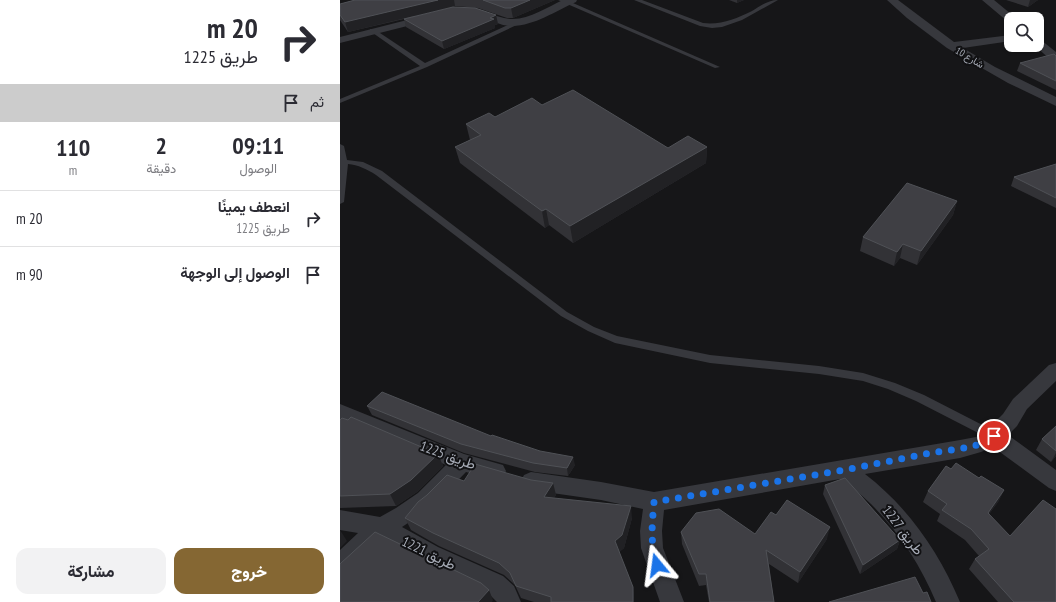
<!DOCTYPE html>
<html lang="ar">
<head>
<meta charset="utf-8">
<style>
	body { margin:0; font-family:"PT Sans Narrow",Vazirmatn,sans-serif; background:#f2f2f3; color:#2b2b33; direction:rtl; height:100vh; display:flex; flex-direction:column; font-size:15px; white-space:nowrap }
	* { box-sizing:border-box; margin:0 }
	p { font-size:13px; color:#7c7c81 }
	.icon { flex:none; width:22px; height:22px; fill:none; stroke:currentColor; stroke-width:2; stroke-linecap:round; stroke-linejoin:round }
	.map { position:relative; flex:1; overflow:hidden; direction:ltr }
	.panel { display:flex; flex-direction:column; background:#fff; width:340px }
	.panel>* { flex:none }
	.guide { background:#fff; color:#2b2b33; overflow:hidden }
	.controls { position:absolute; left:664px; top:12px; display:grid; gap:8px }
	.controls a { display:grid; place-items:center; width:40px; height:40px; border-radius:8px; background:#fff; box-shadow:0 1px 3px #0004; font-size:20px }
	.pin { position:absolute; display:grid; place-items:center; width:34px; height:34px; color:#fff; margin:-17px; border:2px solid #fff; border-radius:50%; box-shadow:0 1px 4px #0007 }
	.me { position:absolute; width:44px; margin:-22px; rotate:344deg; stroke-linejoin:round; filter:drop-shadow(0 0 3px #0008) }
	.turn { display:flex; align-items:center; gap:14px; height:84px; padding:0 16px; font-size:18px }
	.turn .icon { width:52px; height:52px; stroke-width:2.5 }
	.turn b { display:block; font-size:28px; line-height:34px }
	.then { display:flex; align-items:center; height:38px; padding:0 16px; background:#0003; gap:8px; font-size:15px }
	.eta { display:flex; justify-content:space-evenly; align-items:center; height:68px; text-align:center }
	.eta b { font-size:24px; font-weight:800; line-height:28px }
	.primary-button { display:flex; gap:8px; margin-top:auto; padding:8px 16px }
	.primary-button a { flex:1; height:46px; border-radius:12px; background:#856733; color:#fff; font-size:16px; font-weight:800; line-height:46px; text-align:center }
	.primary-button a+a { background:#f2f2f3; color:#2b2b33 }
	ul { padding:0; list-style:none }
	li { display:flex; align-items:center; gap:12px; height:56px; padding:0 16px; border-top:1px solid #e1e1e2 }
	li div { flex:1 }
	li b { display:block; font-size:15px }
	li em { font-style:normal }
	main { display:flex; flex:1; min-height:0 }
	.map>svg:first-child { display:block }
</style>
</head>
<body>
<main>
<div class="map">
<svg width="716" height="602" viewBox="0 0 716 602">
	<rect width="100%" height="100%" fill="#161618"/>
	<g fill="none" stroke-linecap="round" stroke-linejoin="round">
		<!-- lane -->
		<g fill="#37383d" fill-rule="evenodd">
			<path d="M218 0H226L380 67 375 68Z"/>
			<path d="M294 0H302L363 23C381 25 396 19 412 11 420 6 428 0 438 0L402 20 382 27 372 28 360 26Z"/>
			<path d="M179 20 182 22 181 23 87 67 0 103V99L80 66 30 31V29H34L85 63Z"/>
			<path d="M0 144 4 146 7 160 23 162 42 171 227 312 254 327 277 336 370 355 479 366 523 373 555 383 584 395 658 433 659 436 658 439 654 440 650 439 576 401 548 389 523 381 479 374 370 363 275 343 248 331 221 316 36 175C27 169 18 165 8 164L4 202 0 204Z"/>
		</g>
		<!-- street -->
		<g fill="#37383d" fill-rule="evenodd">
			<path d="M223 0H237L236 2C213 12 189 30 163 25 152 22 142 16 131 13L130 11 135 8C145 10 154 16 164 18 185 23 205 8 223 0Z"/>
			<path d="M547 0H558L614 42 671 35V41L623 48 655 67 716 97V106L668 83 607 48 567 18Z"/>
			<path d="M642 0H654L677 19H671V22L667 21Z"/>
			<path d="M87 15 91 16 93 18 91 20 0 43V37Z"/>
			<path d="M697 39 701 40 716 52V62L712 61 694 45H697Z"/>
			<path d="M716 363V381L687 409 677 426 668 435 716 470V491L709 488 653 447 641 452 620 458 525 474C568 507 599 552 620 602H596C581 566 559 532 531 504 522 495 511 487 500 479L324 510 322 531 323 548 344 602H320L301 548 300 531 303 509 261 500 191 490 184 487 181 481 184 475 191 472 261 482 314 492 620 440 636 437 647 430 663 414 673 399 709 365Z"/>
			<path d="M0 404 124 454 163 465 166 471 163 477 156 480 126 472 92 507 62 527 98 547 163 576 174 586 181 602H157L147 592 82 561 43 540 8 573 0 576V550L18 533 0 530V510L40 517 56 508 78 493 106 465 0 420Z"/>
		</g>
	</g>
	<!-- wall -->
	<g fill="#323236">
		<path d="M15 0H215L173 18H167L138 8 115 6 74 16 156 15 158 24 155 25V28L104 49 66 27 64 19 8 32 0 20V4Z"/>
		<path d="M389 0H404L397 3Z"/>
		<path d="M666 0H698L688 7Z"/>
		<path d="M716 56V90L677 71 680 63Z"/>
		<path d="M202 105 328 148 367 147 366 163 233 243 209 225 205 228 120 163 115 147 130 140 126 124Z"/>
		<path d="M716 164V208L671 186 674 177Z"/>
		<path d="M617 201 613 215 577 265 560 258 554 266 520 251 523 237Z"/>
		<path d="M27 406 151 436 235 465 228 476 195 472 124 453 32 415Z"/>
		<path d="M0 420H8L98 454 103 466 77 492 56 506 0 508Z"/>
		<path d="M716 426V456L711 462 696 450 702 439Z"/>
		<path d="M611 469 639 478 664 490 658 502 649 514 716 602H658L629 569 635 559 639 556 625 540 597 521 600 514 583 502 588 491Z"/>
		<path d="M191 480 213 483 216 495 214 498 292 518 284 548 279 552 293 587 294 602H194L181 598 175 585 164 575 99 546 71 530 65 518 124 481Z"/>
		<path d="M485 485 560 540 557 549 520 574 483 494Z"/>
		<path d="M436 515 487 539 458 583 429 564 434 602H369L366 585 359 586 342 544 341 532 415 534Z"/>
	</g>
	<!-- shaded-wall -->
	<g fill="#212124">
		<path d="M98 0H114L115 6 8 32 5 22Z"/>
		<path d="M190 0H215L173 18 171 8Z"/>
		<path d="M397 0H404L397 3Z"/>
		<path d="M690 0H698L688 7Z"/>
		<path d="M156 15 158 24 155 25V28L104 49 102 41Z"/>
		<path d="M367 147 366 163 233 243 230 226Z"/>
		<path d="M617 201 613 215 577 265 581 251Z"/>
		<path d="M206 209 209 225 205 228 202 211Z"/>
		<path d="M563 244 560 258 554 266 557 252Z"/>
		<path d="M716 453V456L711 462Z"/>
		<path d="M98 454 103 466 77 492 56 506 50 494Z"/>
		<path d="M233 457 235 465 228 476 227 468Z"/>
		<path d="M213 483 216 495 207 510 204 497Z"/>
		<path d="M664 490 658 502 642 524 648 513Z"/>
		<path d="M291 506 292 518 284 548 277 554 275 541Z"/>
		<path d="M490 527 487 539 458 583 460 572Z"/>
		<path d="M0 530 7 541 0 548Z"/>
		<path d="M560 540 557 549 520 574 523 565Z"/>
		<path d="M293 587 294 599V602H293Z"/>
		<path d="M149 590 153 600 152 602H138Z"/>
	</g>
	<!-- building -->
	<g fill="#3f3f44" stroke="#4f5156">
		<path d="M15 0H98L5 22 0 15V4Z"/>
		<path d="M143 0H190L171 8H165Z"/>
		<path d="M113 7 135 8 156 15 150 18 154 19 102 41 64 19Z"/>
		<path d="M714 54 716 56V81L680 63Z"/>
		<path d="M233 90 328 148 348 136 367 147 230 226 206 209 202 211 115 147 141 135 126 124 149 113 155 117 192 98 202 105Z"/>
		<path d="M716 164V198L674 177Z"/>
		<path d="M567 183 617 201 581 251 563 244 557 252 523 237Z"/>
		<path d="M42 392 151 436 152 435 200 451 233 457 227 468 193 463 121 444 27 406Z"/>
		<path d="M11 417 98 454 71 480 50 494 0 496V420L2 418 8 420Z"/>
		<path d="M716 426V451L702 439Z"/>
		<path d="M616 463 639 478 641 476 664 490 648 513 670 536 703 500 716 509V602H674L635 559 649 549 631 529 602 510 607 504 588 491 606 466 611 469Z"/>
		<path d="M135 464 191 480 213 483 204 497 291 506 282 535 275 541 293 587V602H211V597L176 586 170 573 159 563 93 533 65 518 78 502 87 495 107 475 124 481Z"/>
		<path d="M505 478 560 540 523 565 485 485Z"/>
		<path d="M447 500 490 527 460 572 426 550 434 602H370L366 574H359L341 532 356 513 379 509 415 534 431 512 436 515Z"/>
		<path d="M35 532 141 583 149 590 138 602H0V564L1 563Z"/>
		<path d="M575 577 583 593 587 592 591 602H489Z"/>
	</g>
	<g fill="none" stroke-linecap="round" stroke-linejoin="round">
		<!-- route -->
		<path stroke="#1a73e8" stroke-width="7" stroke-dasharray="0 12.6" d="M317 565C310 542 312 526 314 502L504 470 596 452 620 449 641 444 654 436"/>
	</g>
	<g text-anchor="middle" stroke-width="4" stroke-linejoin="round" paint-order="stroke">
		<!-- far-street labels -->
		<g font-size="10" fill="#a8adb8" stroke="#111113">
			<text transform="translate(630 57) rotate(31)" y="4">شارع 10</text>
		</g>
		<!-- near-street labels -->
		<g font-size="14" fill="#a8adb8" stroke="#111113">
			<text transform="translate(108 455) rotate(20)" y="5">طريق 1225</text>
			<text transform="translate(563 530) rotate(53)" y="5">طريق 1227</text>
			<text transform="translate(89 553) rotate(26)" y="5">طريق 1221</text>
		</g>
	</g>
</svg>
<div class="controls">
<a><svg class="icon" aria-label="search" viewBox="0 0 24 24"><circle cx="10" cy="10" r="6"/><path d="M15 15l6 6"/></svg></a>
</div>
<div class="pin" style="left:654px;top:436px;background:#d93025"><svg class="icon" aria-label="arrive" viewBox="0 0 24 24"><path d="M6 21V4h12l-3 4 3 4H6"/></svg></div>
<svg class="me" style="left:317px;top:565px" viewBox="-20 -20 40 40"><path d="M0-17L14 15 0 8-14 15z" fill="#1a73e8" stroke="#fff" stroke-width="4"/></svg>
</div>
<section class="panel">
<div class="guide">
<div class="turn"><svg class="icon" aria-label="right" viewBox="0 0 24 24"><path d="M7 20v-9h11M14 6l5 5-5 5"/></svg><div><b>20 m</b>طريق 1225</div></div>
<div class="then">ثم<svg class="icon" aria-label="arrive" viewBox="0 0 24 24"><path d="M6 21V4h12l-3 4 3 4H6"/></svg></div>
</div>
<div class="eta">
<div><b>09:11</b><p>الوصول</p></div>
<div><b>2</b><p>دقيقة</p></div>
<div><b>110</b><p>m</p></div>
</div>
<ul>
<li><svg class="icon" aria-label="right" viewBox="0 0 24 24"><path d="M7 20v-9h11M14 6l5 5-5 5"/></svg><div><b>انعطف يمينًا</b><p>طريق 1225</p></div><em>20 m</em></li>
<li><svg class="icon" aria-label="arrive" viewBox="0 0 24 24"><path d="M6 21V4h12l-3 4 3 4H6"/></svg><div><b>الوصول إلى الوجهة</b></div><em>90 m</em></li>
</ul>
<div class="primary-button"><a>خروج</a><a>مشاركة</a></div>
</section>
</main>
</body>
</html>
